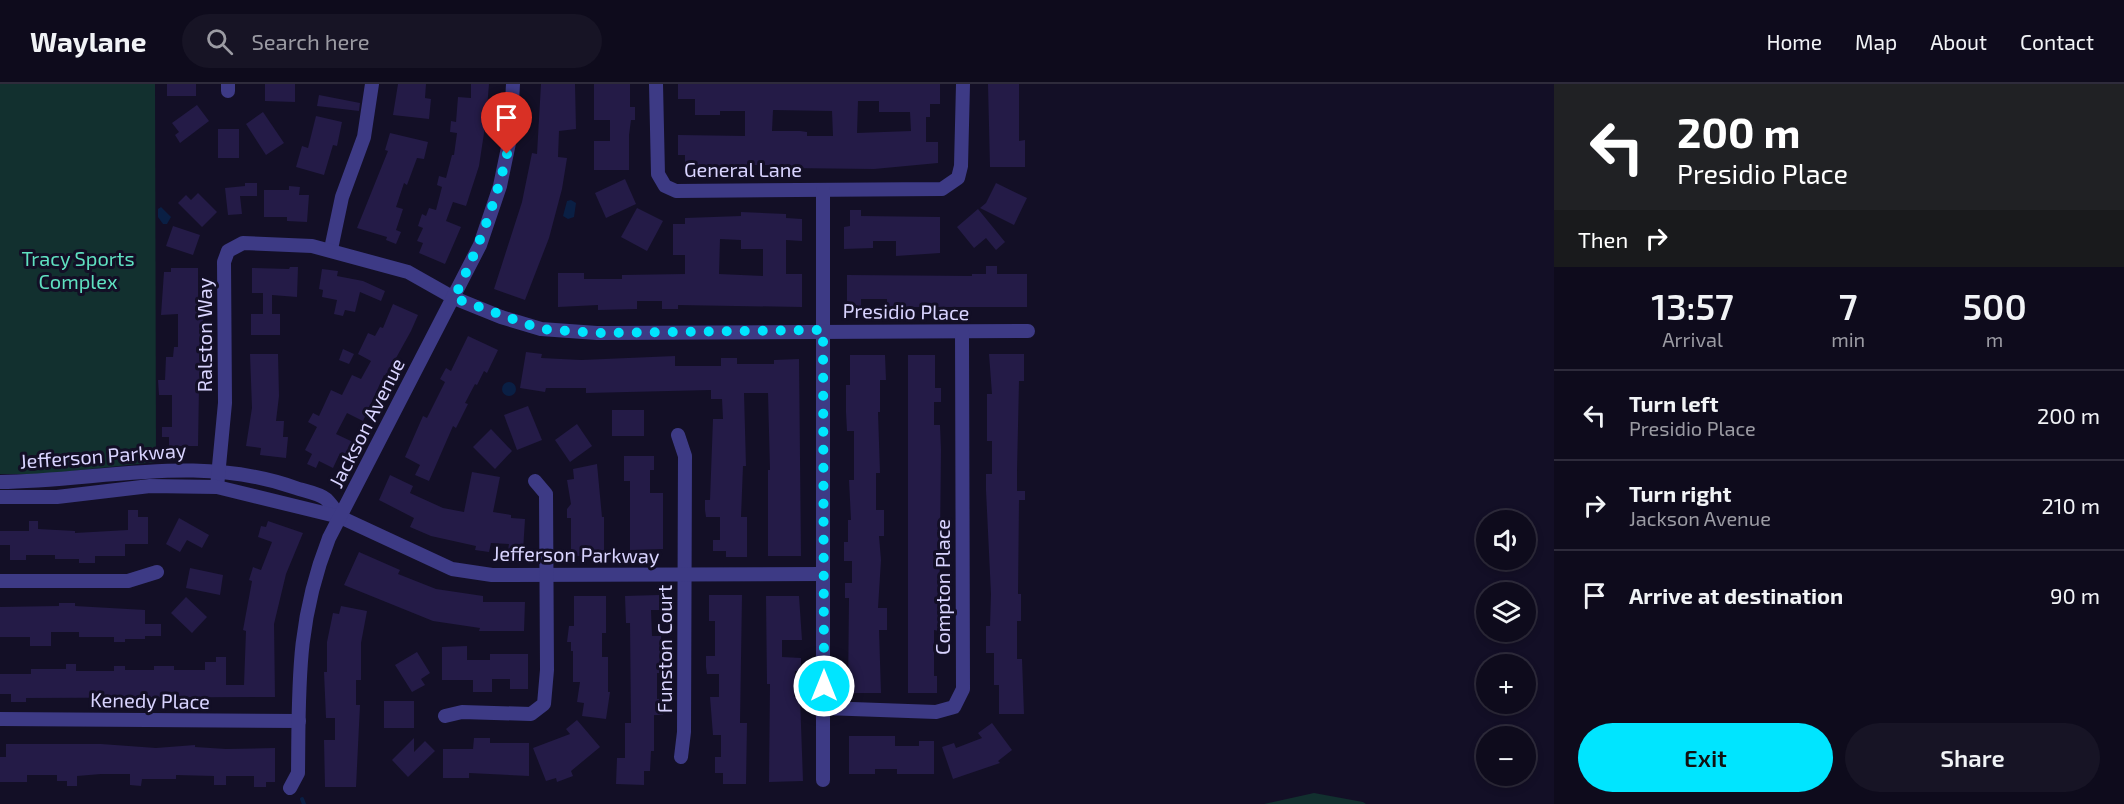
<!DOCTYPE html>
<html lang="en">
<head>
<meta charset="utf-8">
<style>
	body { margin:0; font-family:"Exo 2",sans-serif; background:#171425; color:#f1f3f6; height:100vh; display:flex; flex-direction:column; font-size:22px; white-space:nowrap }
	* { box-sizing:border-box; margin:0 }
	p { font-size:20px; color:#9b9ba3 }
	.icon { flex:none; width:33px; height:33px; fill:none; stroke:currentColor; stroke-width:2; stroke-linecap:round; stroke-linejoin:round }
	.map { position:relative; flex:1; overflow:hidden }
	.panel { display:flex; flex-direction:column; background:#0e0b1c; width:570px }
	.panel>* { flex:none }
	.guide { background:#202124; color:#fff; overflow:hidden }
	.controls { position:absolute; left:1476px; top:426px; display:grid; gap:12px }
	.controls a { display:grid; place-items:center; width:60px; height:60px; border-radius:50%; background:#0e0b1c; box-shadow:0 3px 9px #0003,0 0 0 2px #2e2b3b; font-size:30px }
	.pin { position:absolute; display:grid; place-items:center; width:51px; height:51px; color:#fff; margin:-62px -26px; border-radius:50% 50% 50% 0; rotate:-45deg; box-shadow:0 0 6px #0007 }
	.pin .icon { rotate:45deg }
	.me { position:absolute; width:66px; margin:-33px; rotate:0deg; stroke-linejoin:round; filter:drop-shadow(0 0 4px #0008) }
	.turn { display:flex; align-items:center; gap:21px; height:126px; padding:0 24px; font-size:27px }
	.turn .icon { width:78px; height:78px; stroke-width:2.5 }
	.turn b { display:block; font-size:42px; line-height:51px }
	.then { display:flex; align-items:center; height:57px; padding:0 24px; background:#0003; gap:12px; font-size:22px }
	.eta { display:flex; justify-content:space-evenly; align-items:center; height:102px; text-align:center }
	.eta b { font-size:36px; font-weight:600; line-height:42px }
	.primary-button { display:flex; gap:12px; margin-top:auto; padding:12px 24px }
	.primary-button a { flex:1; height:69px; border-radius:36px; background:#00e5ff; color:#111; font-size:24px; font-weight:600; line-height:69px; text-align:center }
	.primary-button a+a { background:#171425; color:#f1f3f6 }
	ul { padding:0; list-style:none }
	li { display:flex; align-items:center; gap:18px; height:90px; padding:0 24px; border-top:2px solid #2e2b3b }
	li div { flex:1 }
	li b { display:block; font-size:22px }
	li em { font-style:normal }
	header { display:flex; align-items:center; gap:36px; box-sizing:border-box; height:84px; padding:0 30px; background:#0e0b1c; border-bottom:2px solid #2e2b3b }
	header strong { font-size:28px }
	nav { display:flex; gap:33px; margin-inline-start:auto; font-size:21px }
	.search { width:420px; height:54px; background:#171425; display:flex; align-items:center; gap:15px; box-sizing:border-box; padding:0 21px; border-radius:33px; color:#9b9ba3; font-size:22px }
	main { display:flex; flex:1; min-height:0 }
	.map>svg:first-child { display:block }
</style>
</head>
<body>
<header>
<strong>Waylane</strong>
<div class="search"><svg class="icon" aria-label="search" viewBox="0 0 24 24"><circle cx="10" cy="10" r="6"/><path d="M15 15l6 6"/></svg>Search here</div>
<nav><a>Home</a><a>Map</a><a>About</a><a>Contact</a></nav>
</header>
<main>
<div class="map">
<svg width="1554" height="720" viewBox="0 0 1554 720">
	<rect width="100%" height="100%" fill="#130f26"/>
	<!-- green -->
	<g fill="#12302f">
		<path d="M0 0H155L156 378 45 390H0Z"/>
		<path d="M1314 709 1363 718 1366 720H1264Z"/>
	</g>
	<!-- water -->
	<g fill="#0a1f44">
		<path d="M571 116 576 119 574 133 568 135 563 132 567 117Z"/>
		<path d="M161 123 171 133 167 140H163L158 133V125Z"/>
		<circle cx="509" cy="305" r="7"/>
	</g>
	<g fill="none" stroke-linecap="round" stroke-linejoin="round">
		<!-- stream -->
		<path stroke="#0a1f44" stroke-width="4" d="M302 715 304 720"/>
	</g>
	<!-- building -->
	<g fill="#241b47" fill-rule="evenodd">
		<rect x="167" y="0" width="29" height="12"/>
		<path d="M265 0H295V18L265 17Z"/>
		<path d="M398 0H426L425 14 431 15 429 35 393 31Z"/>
		<path d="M471 0H489L486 36 479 82 466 122 453 118 446 137 461 143 445 180 419 169 423 159 417 157 423 144 418 142 422 130 426 132 429 124 436 126 442 103 437 101 439 92 446 94 452 71H454L457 49 450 48 451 37 456 38 458 13 471 14Z"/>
		<path d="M541 0H575L576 45 559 47 558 73 567 74 562 105 549 154 525 216 494 205 522 118 532 69 537 70Z"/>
		<path d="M594 0H630V23H635V36H631L629 51V86H594V57H610V36H594Z"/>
		<path d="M678 0H940V20H930V33H926V58H938V79L874 85 788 84 789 81H739V87L685 84V71H678V51L745 52V27H720V31H695V15H678ZM858 17H879V28H910L911 47 857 49ZM773 26 832 27 833 52H807V48L800 47H772Z"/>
		<path d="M988 0H1019V57L1025 56V83H990Z"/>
		<path d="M319 11 360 19 359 27 317 22Z"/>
		<path d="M197 21 209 37 180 59 175 51 179 48 172 39Z"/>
		<path d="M263 28 284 59 266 71 246 40Z"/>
		<path d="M316 32 342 38 337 62 333 61 324 91 296 83 302 62 308 64Z"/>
		<rect x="218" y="45" width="21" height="29"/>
		<path d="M390 49 428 58 424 75 417 74 407 101 404 99 396 123 403 125 396 146 401 148 396 160 386 156 387 153 357 144 388 67 385 66Z"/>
		<path d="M625 95 636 120 606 134 595 109Z"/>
		<path d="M245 99H257V112H240L242 130 228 131 225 104 245 102Z"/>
		<path d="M996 99 1027 114 1014 141 980 124 986 119Z"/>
		<path d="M289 102 300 103 299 111H309L307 138 287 137V133H264V106H289Z"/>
		<path d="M198 109 217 128 202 143 178 119 186 111 191 116Z"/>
		<path d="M637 124 663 137 647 167 621 153Z"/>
		<path d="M978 125 1005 158 996 166 986 154 974 164 957 143Z"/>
		<path d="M850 126H861V132L940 133V169L896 172V157H873V164L844 165V143L850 142Z"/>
		<path d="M741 128 786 130V134L802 135V157L786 156V190H802V223L678 221V225H662V217H637V225L598 226V221L558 223V189H584V195H622V191L685 190V171H673V140H685V134L741 132ZM720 155 741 156V165H763V192L719 190Z"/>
		<path d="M173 142 200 151 193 171 166 162Z"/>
		<path d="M986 182H997V190H1027V223H887V215H861V222H847V191L972 192V190H986Z"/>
		<path d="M290 183H298L297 213 272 211V230H280V251H251V230H263V209H252V184L289 185Z"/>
		<path d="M171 184H198V217H202L204 254H202L204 303H199L198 362H169V353H162V343H172V311H159L158 296H165L166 273H173L174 263H178V230L161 231 164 188H171Z"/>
		<path d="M322 185 338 187 337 192 363 197 385 207 381 217 360 208 355 228 345 226 343 232 334 230 337 216 322 213 323 206 319 205Z"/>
		<path d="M393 220 418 231 411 247 386 292 384 291 363 337 347 329 336 350 353 358 346 372 340 369 333 384 319 377 316 384 307 380 312 370 305 366 317 343 308 338 313 329 319 332 331 306 342 311 352 291 361 295 371 277 358 270 368 249 375 252 380 243 383 244Z"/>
		<path d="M468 252 498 266 487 289 484 287 477 301 475 300 465 319 468 320 456 344 453 342 429 397 415 391 420 381 405 373 423 332 427 334 445 298 440 295 446 284 451 287Z"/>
		<path d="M343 265 354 270 349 280 339 276Z"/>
		<path d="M526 268 542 270 541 274 581 276 675 272V282H721V274H737V280H774V276L799 275 801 472H768V386H770L768 309H744L746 382H743L741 433H747V473H726V467H713V456H720V433H706L705 426V416H710L713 335H723L722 315H711V306L586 309V304H546L545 308 520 304Z"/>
		<path d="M250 270H278L279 312 276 337H284L283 353H288L286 374 260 371 261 364 246 362 252 324Z"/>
		<path d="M989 270H1024V297H1019L1017 387V407H1025V416H1019L1018 510H1021V537H1017V575H1022L1024 630H999V601H994V569H986V542H990L991 510 986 406V390H992V357H987V310H992Z"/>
		<path d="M850 271H885L886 296H880V328H878L880 389H876V426H884V452H879L881 476 878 524H887V546H879L881 609H848L849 514H845V499H852V477H844V458H848V436H851L849 396H854V347H847L846 328V301H850Z"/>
		<path d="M908 271H935V304H941V318H934V341H940L941 366 939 547 934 546V592H937V609H908Z"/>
		<path d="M528 322 542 356 517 366 504 331Z"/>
		<rect x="612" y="326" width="32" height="26"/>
		<path d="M577 340 592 362 570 378 555 356Z"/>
		<path d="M491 345 512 367 495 385 473 363Z"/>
		<path d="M624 372H654V386H650V409H663V465L630 466V397H624Z"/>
		<path d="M597 380 602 433H604V472H571V434H567V425L571 420 567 396 574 395 573 385Z"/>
		<path d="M472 388 500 393 493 428 511 431V434L525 435 523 467 508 466 509 460 491 459 489 468 475 466 476 462 431 452 410 443 414 434 379 416 390 391 413 402 410 409 443 424 464 428Z"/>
		<path d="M128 426H138V433H148V460H125V472H95V479H79V475H55V471H26V476H10V461H0V447H29V437H38V445L75 447V449L128 446Z"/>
		<path d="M179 434 209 451 202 464 187 456 180 468 166 460Z"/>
		<path d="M268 437 303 449 286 490 274 540 275 613 26 614V618H11V610H0V590H31V585H66V580H76V587H114V582H125V586H154V582H174V586H205V578H216V573H226V601H244L246 547 243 546 252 497 249 496 253 483 261 486 272 458 258 453 261 442 266 443Z"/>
		<path d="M359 468 400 486 398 490 436 505 483 512V518H525L524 547H479L480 544 433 537 344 501Z"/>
		<path d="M190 484 223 491 220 511 186 504Z"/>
		<path d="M659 511V526H651L652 552H661L663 589H657V615H663V631H654V667H651L650 687H644V701L616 700 617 674H625V639H631L630 539H626L625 512Z"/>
		<path d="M709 511H742L740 639H747L746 700H723V689H715V673H721V651H713L710 613H719V590H707L706 583V572H715V537H709Z"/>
		<path d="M574 512H606V549H602V573H608V608H610L606 635 582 632 584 619 577 618 580 598H573V567H571V558H567L569 542H574Z"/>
		<path d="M766 512H799L802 556H782V573L801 574V587H795L794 613H800L803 697 769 698 770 600H767Z"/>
		<path d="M186 513 207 533 192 549 171 529Z"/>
		<path d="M59 519H75V522L145 526V540H161V552H145V555H125V558H114V553H79V548H51V562H30V553H0V523L59 522Z"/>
		<path d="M341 522 367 527 361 559V596H356V621H360L356 703H325L324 656H335V634H326L324 588H327V558L333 529 339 530Z"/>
		<path d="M467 562V576H490V570H528V605H510V595H492V608H473V596H442V563Z"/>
		<path d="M417 568 430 589 421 595 425 601 412 608 395 581Z"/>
		<rect x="384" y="617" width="30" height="27"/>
		<path d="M577 636 600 663 571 687 573 692 557 698 556 694 546 697 533 664 570 650 566 645Z"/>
		<path d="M992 639 1012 666 998 677 1000 679 953 695 942 663 954 659 956 664 982 654 978 649Z"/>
		<path d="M849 652H895V662H919V657H934V690H897V685H875V690H849Z"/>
		<path d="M414 654V668L425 657 435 667 408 693 392 676Z"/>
		<path d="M474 654H490V659H529V692L469 689V694H443V665H473Z"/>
		<path d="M6 660H101L156 664 195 661V663L226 665 275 664V698H266V703H254V692H226V701H214V692L176 691V695H142L141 702 130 701V690H101L77 692V702H67V697H57V691H27V698H0V673H6Z"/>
	</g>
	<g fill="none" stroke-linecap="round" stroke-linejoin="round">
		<!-- minor -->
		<g stroke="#3d3a85" stroke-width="14">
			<path d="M228 0V7"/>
			<path d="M656 0 658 90 665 102 676 107 942 105 958 94 961 82 963 0"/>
			<path d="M823 106V696"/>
			<path d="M331 165 342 113 364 53 372 0"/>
			<path d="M678 351 685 372 684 648 681 673"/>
			<path d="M0 398C100 397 198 369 296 404 305 407 319 409 326 415 331 420 336 427 340 433"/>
			<path d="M217 403 225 319 224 178 228 167 243 159 312 162 408 188 454 214 501 233 541 245 597 249 1028 247"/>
			<path d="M0 413H57L150 402 217 403 340 433 452 485 492 491 823 490"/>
			<path d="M0 497H128L157 488"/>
			<path d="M824 624 936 628 954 623 963 605 962 248"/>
			<path d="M445 632 462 628 531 630 544 620 547 586 546 410 535 397"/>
			<path d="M0 635 299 637"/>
			<path d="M290 704 298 689C299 602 296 538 329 454L480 161 500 102 510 54 513 0"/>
		</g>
	</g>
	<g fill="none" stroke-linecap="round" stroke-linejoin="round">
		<!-- route -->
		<path stroke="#00e5ff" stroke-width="10" stroke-dasharray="0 18" d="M507 70C495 121 477 167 454 214L541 245 597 249 823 246 824 602"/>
	</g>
	<g text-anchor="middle" stroke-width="6" stroke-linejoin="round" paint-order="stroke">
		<!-- street labels -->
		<g font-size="20" fill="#d9d4ff" stroke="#130f26">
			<text x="743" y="93">General Lane</text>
			<text transform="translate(906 228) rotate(1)" y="7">Presidio Place</text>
			<text transform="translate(205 251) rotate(-90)" y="7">Ralston Way</text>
			<text transform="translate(367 339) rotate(-63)" y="7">Jackson Avenue</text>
			<text transform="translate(103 372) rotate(-4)" y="7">Jefferson Parkway</text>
			<text transform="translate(576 471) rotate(1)" y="7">Jefferson Parkway</text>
			<text transform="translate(943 503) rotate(-90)" y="7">Compton Place</text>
			<text transform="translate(665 565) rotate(-90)" y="7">Funston Court</text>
			<text transform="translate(150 617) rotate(1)" y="7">Kenedy Place</text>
		</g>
		<!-- park labels -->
		<g font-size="20" fill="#5fe0c0" stroke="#130f26">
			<text x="78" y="182">Tracy Sports<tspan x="78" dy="23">Complex</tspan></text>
		</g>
	</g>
</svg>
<div class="controls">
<a><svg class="icon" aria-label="sound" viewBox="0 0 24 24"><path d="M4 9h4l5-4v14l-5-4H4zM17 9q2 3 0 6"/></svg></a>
<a><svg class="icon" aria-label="layers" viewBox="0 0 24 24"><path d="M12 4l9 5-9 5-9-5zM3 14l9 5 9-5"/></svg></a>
<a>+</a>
<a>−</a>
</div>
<div class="pin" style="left:507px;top:70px;background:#d93025"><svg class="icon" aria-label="arrive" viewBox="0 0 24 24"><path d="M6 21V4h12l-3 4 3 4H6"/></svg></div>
<svg class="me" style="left:824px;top:602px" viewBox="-20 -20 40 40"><circle r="17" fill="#00e5ff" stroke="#fff" stroke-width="3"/><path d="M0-11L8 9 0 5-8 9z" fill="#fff"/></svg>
</div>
<section class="panel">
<div class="guide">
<div class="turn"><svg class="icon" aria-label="left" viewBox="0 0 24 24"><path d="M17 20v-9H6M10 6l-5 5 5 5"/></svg><div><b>200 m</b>Presidio Place</div></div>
<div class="then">Then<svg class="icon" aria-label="right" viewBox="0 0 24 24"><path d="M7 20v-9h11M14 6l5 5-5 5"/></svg></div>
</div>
<div class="eta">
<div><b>13:57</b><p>Arrival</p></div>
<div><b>7</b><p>min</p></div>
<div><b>500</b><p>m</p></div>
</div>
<ul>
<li><svg class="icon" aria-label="left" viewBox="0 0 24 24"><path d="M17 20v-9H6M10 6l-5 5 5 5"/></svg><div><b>Turn left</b><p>Presidio Place</p></div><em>200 m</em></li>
<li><svg class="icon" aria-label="right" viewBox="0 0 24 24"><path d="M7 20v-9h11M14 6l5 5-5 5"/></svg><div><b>Turn right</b><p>Jackson Avenue</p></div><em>210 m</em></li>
<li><svg class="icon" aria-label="arrive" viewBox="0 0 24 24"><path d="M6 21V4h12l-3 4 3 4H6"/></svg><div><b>Arrive at destination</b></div><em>90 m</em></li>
</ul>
<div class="primary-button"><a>Exit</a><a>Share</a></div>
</section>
</main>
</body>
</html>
